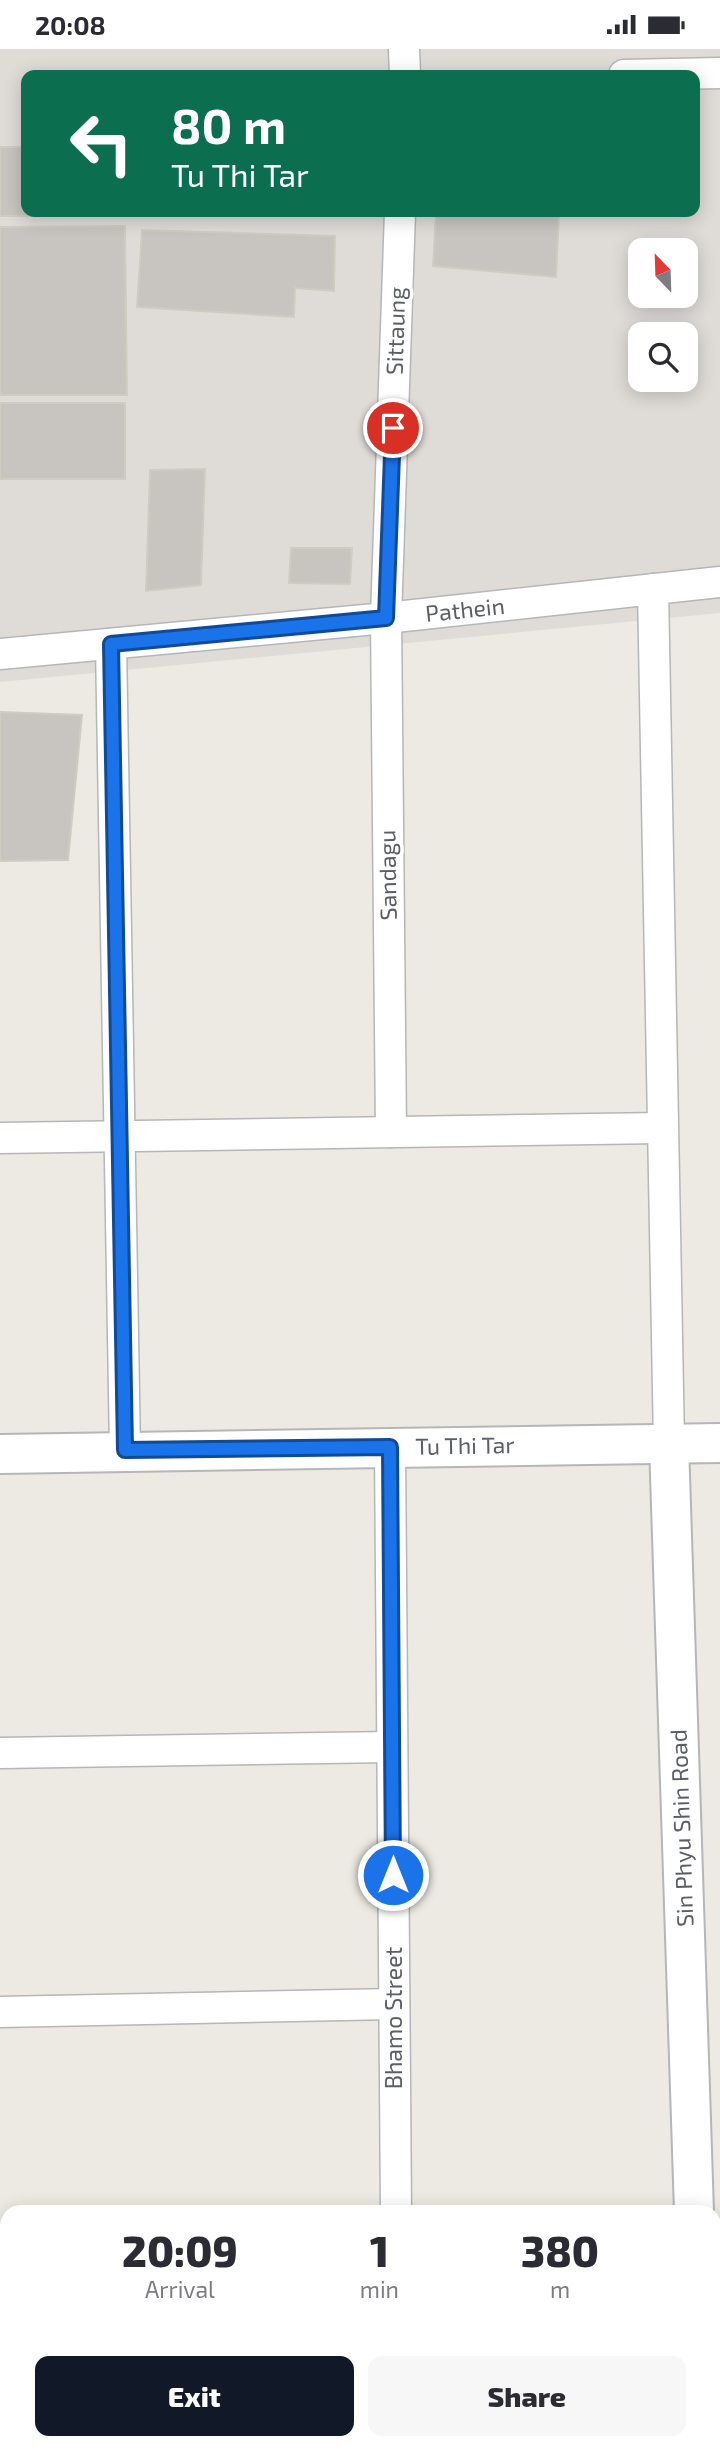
<!DOCTYPE html>
<html lang="en">
<head>
<meta charset="utf-8">
<style>
	body { margin:0; font-family:"Exo 2",sans-serif; background:#f7f7f7; color:#2b2b33; height:100vh; display:flex; flex-direction:column; font-size:26px; white-space:nowrap }
	* { box-sizing:border-box; margin:0 }
	p { font-size:23px; color:#7c7c81 }
	.icon { flex:none; width:38px; height:38px; fill:none; stroke:currentColor; stroke-width:2; stroke-linecap:round; stroke-linejoin:round }
	.map { position:relative; flex:1; overflow:hidden }
	.panel { position:absolute; left:0px; top:2156px; width:721px; height:245px; display:flex; flex-direction:column; background:#fff; border-radius:21px 21px 0 0; box-shadow:0 4px 18px #0003 }
	.panel>* { flex:none }
	.top-card { position:absolute; left:21px; top:21px; width:679px; height:147px; border-radius:14px; box-shadow:0 4px 18px #0003; background:#0b6e4f; color:#fff; overflow:hidden }
	.needle { width:46px; rotate:337deg }
	.controls { position:absolute; left:628px; top:189px; display:grid; gap:14px }
	.controls a { display:grid; place-items:center; width:70px; height:70px; border-radius:14px; background:#fff; box-shadow:0 4px 18px #0003; font-size:35px }
	.pin { position:absolute; display:grid; place-items:center; width:60px; height:60px; color:#fff; margin:-30px; border:4px solid #fff; border-radius:50%; box-shadow:0 2px 7px #0007 }
	.me { position:absolute; width:77px; margin:-38px; rotate:0deg; stroke-linejoin:round; filter:drop-shadow(0 0 5px #0008) }
	.turn { display:flex; align-items:center; gap:24px; height:147px; padding:0 35px; font-size:32px }
	.turn .icon { width:91px; height:91px; stroke-width:2.5 }
	.turn b { display:block; font-size:49px; line-height:60px }
	.eta { display:flex; justify-content:space-evenly; align-items:center; height:119px; text-align:center }
	.eta b { font-size:42px; font-weight:800; line-height:49px }
	.cta { display:flex; gap:14px; margin-top:auto; padding:14px 35px }
	.cta a { flex:1; height:80px; border-radius:14px; background:#111827; color:#fff; font-size:28px; font-weight:800; line-height:80px; text-align:center }
	.cta a+a { background:#f7f7f7; color:#2b2b33 }
	.status { display:flex; justify-content:space-between; align-items:center; height:49px; padding:0 35px; background:#fff; direction:ltr }
	.status svg { height:19px; fill:currentColor }
	.map>svg:first-child { display:block }
</style>
</head>
<body>
<div class="status"><b>20:08</b><svg viewBox="0 0 49 12"><path d="M0 12V9h3v3zM5 12V6h3v6zM10 12V3h3v9zM15 12V0h3v12zM26 1h20v11H26zM47 4h2v5h-2z"/></svg></div>
<div class="map">
<svg width="720" height="2401" viewBox="0 0 720 2401">
	<rect width="100%" height="100%" fill="#edeae3"/>
	<!-- industrial -->
	<path fill="#dfdcd8" fill-rule="evenodd" d="M0 0H720V564L0 633ZM26 26H695V163H26ZM640 201H686V247H640ZM640 285H686V331H640Z"/>
	<!-- building -->
	<g fill="#c8c5c0" stroke="#d1ccc2" stroke-width="2">
		<path d="M0 98H26V163H91V167H0Z"/>
		<path d="M436 163H559L556 228 433 217Z"/>
		<path d="M125 177 127 346H0V178Z"/>
		<path d="M142 181 335 187 334 242 295 239 294 268 137 258Z"/>
		<rect x="0" y="354" width="125" height="76"/>
		<path d="M205 420 201 536 146 542 150 421Z"/>
		<path d="M291 499H352L350 535 289 534Z"/>
		<path d="M0 663 82 666 68 811 0 812Z"/>
	</g>
	<g fill="none" stroke-linecap="round" stroke-linejoin="round">
		<defs>
			<g id="minor">
				<path d="M404 0 405 26"/>
				<path d="M624 26 720 24"/>
				<path d="M653 540 669 1395"/>
				<path d="M111 595 125 1401"/>
				<path d="M0 605 386 569 720 533"/>
				<path d="M391 1083 386 569 400 163"/>
				<path d="M0 1089 662 1079"/>
				<path d="M390 1398 396 2163"/>
				<path d="M0 1704 392 1698"/>
				<path d="M0 1963 394 1955"/>
				<path d="M714 2259H720"/>
				<path d="M0 2267H7"/>
				<path d="M119 2394V2401"/>
				<path d="M398 2394V2401"/>
			</g>
			<g id="tertiary">
				<path d="M669 1395 694 2163"/>
				<path d="M0 1405 720 1394"/>
				<path d="M702 2394V2401"/>
			</g>
		</defs>
		<!-- minor casing -->
		<use href="#minor" stroke="#b4b6b9" stroke-width="33"/>
		<!-- tertiary casing -->
		<use href="#tertiary" stroke="#b4b6b9" stroke-width="42"/>
		<!-- minor -->
		<use href="#minor" stroke="#fff" stroke-width="30"/>
		<!-- tertiary -->
		<use href="#tertiary" stroke="#fff" stroke-width="38"/>
	</g>
	<g fill="none" stroke-linecap="round" stroke-linejoin="round">
		<defs>
			<path id="route" d="M393 379 386 569 111 595 125 1401 390 1398 393 1826"/>
		</defs>
		<!-- route casing -->
		<use href="#route" stroke="#114b97" stroke-width="18"/>
		<!-- route -->
		<use href="#route" stroke="#1a73e8" stroke-width="12"/>
	</g>
	<g text-anchor="middle" stroke-width="7" stroke-linejoin="round" paint-order="stroke">
		<!-- street labels -->
		<g font-size="23" fill="#5b5f63" stroke="#fff">
			<text transform="translate(396 282) rotate(-88)" y="8">Sittaung</text>
			<text transform="translate(465 561) rotate(-6)" y="8">Pathein</text>
			<text transform="translate(388 826) rotate(-91)" y="8">Sandagu</text>
			<text transform="translate(465 1397) rotate(-1)" y="8">Tu Thi Tar</text>
			<text transform="translate(682 1779) rotate(-92)" y="8">Sin Phyu Shin Road</text>
			<text transform="translate(394 1969) rotate(-90)" y="8">Bhamo Street</text>
		</g>
	</g>
</svg>
<div class="controls">
<a><svg class="needle" viewBox="-14 -14 28 28"><path d="M0-13l5 13h-10z" fill="#e53935"/><path d="M0 13l5-13h-10z" fill="#7c7c81"/></svg></a>
<a><svg class="icon" aria-label="search" viewBox="0 0 24 24"><circle cx="10" cy="10" r="6"/><path d="M15 15l6 6"/></svg></a>
</div>
<div class="pin" style="left:393px;top:379px;background:#d93025"><svg class="icon" aria-label="arrive" viewBox="0 0 24 24"><path d="M6 21V4h12l-3 4 3 4H6"/></svg></div>
<svg class="me" style="left:393px;top:1826px" viewBox="-20 -20 40 40"><circle r="17" fill="#1a73e8" stroke="#fff" stroke-width="3"/><path d="M0-11L8 9 0 5-8 9z" fill="#fff"/></svg>
<div class="top-card">
<div class="turn"><svg class="icon" aria-label="left" viewBox="0 0 24 24"><path d="M17 20v-9H6M10 6l-5 5 5 5"/></svg><div><b>80 m</b>Tu Thi Tar</div></div>
</div>
<section class="panel">
<div class="eta">
<div><b>20:09</b><p>Arrival</p></div>
<div><b>1</b><p>min</p></div>
<div><b>380</b><p>m</p></div>
</div>
<div class="cta"><a>Exit</a><a>Share</a></div>
</section>
</div>
</body>
</html>
